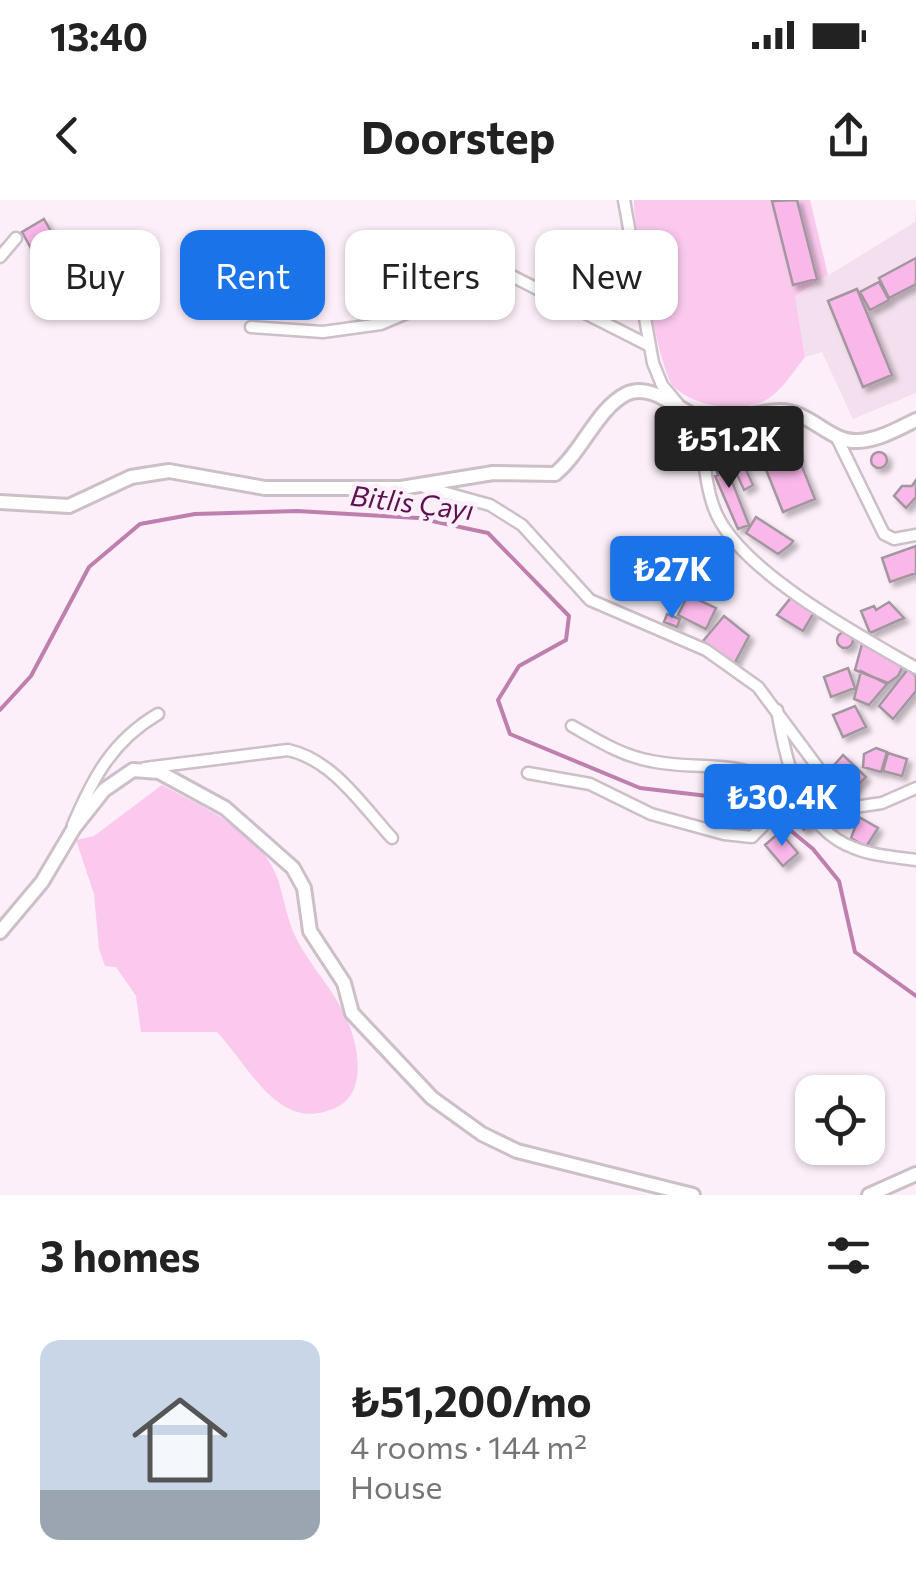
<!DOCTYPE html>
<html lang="en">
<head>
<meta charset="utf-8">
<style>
	:root { --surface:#fff; --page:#f2f2f2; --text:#222; --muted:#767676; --accent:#1a73e8 }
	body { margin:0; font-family:Commissioner,sans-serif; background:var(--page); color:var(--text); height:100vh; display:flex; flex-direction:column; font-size:38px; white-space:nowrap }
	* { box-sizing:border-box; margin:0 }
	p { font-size:32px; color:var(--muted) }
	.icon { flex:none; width:55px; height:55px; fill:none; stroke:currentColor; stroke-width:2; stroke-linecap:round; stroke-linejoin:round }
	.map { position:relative; height:995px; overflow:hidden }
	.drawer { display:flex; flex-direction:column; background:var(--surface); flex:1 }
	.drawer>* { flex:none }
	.banner { position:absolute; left:30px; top:30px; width:858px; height:90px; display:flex; gap:20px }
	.tools { position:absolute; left:795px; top:875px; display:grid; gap:20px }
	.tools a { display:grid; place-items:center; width:90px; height:90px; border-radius:20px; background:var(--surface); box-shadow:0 2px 8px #0004; font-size:50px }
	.price { position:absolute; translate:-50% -85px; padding:0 22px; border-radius:10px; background:var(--accent); color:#fff; font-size:32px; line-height:65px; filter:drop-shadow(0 2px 5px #0008) }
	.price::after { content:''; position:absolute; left:50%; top:60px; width:30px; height:22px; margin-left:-15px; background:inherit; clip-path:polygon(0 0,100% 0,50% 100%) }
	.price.on { background:#222; color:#fff }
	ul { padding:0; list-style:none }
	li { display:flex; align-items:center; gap:30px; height:250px; padding:0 40px }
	li span { display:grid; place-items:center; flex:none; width:280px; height:200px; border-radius:20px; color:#555 }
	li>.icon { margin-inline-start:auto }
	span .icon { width:120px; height:120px; fill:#fffc; stroke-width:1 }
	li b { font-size:42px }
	h2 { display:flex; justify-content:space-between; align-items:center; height:120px; padding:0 40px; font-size:42px }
	.tag { padding:0 35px; border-radius:20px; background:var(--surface); box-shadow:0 2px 8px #0004; font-size:35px; line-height:90px }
	.tag.on { background:var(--accent); color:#fff }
	.status { display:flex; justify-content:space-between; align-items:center; height:70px; padding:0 50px; background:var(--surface); direction:ltr }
	.status svg { height:28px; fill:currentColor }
	header { display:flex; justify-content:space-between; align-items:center; height:130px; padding:0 40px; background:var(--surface); font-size:45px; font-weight:700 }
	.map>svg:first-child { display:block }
	.built { fill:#f3dfed }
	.green { fill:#fbc9ee }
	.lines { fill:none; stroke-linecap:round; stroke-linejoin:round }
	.stream { stroke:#be7faf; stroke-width:4 }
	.building { fill:#fab7e9; stroke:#a2969f; stroke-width:2.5; filter:url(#shadow) }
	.minor-casing { stroke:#ccbfc8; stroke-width:15 }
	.tertiary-casing { stroke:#ccbfc8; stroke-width:18 }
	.minor { stroke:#fff; stroke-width:10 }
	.tertiary { stroke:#fff; stroke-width:12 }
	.labels { text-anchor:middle; stroke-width:9; stroke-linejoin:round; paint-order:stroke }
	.water-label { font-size:28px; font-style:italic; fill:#5d1151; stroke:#fceff9 }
</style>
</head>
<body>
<div class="status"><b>13:40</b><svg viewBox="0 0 49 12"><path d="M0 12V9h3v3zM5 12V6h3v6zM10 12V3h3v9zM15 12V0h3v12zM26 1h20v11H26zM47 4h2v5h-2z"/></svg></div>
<header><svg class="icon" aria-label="back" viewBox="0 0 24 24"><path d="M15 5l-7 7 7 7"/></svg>Doorstep<svg class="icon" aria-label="share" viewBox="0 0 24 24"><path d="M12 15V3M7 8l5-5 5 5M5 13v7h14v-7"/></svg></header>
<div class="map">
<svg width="916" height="995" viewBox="0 0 916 995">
	<defs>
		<filter id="shadow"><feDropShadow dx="4.5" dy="4.5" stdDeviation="2.5" flood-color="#0004"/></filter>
	</defs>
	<rect width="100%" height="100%" fill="#fceff9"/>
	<!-- built -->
	<path class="built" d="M916,8V193L853,219L822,152L805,157L795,96L915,22Z"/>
	<!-- green -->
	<path class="green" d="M634,0H810L828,75L795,96L805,157C793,172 780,194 762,202C737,213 694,206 674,187C659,173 633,25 634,0Z
		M162,585C197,604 237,621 263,653C283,677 282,704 293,731C310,771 344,795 355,844C360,865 360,895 339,906C280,937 251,868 217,832H141L136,796L116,767L105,766L99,749L94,694L76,640L94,636Z"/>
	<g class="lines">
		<!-- stream -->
		<path class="stream" d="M0,510L31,476L89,367L140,324L195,314L297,311L418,318L488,333L569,416L566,440L519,466L498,500L510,534L640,588L716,597L773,616L813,649L839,681L855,752L916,796"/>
	</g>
	<!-- building -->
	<path class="building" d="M797,0L817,79L793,85L772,1Z
		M44,19L54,37L32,50L22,32Z
		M55,50L62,65L46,71L39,56Z
		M916,58V84L889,98L879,78Z
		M879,82L889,100L870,110L860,92Z
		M857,89L892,175L863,187L828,101Z
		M787,229L815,299L783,312L755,242Z
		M722 246a8 8 0 1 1 16 0a8 8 0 1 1-16 0Z
		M720,251L749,325L738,329L715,276L718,275L710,254Z
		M871 260a8 8 0 1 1 16 0a8 8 0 1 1-16 0Z
		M738,253L753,285L744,290L729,257Z
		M916,280V297L906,308L894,296L902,286H912Z
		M756,317L793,341L790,345L778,354L746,333Z
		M916,346V373L890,382L882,358Z
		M688,395L716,408L706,429L678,415Z
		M793,395L816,409L803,431L777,415Z
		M889,402L904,418L870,433L861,411L874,406L876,410Z
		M667,414L680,419L677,427L664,422Z
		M724,416L749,436L733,466L703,441Z
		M837 440a8 8 0 1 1 16 0a8 8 0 1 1-16 0Z
		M862,444L904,464L898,476L888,483L855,470Z
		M848,468L855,488L831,497L824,477Z
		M908,469L916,476V491L893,519L879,506Z
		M861,471L887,484L869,505L854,499Z
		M855,506L866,527L843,537L833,515Z
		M876,548L887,552L881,572L863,567L864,554Z
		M888,553L907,559L902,576L883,571Z
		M843,555L866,577L850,593L828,572Z
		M787,591L802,606L793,615L775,603Z
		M834,602L843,610L830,625L819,617Z
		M803,609L814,621L804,630L793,618Z
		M859,617L878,628L866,647L851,638Z
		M780,632L798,653L783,666L765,645Z"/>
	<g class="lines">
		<!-- minor casing -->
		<g class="minor-casing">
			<path id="minor" d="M624,0L653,163L662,185L678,204
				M0,57L16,38
				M251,127L323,132L381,124L504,72L650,146
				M698,217C704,248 704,288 717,315C744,373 860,436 916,468
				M836,236L884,334L894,339L916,335
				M421,286L490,305L522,325L590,400L706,450L758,487L848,608L882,603L916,588
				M777,510C786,560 799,628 854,648C874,656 895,657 916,660
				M572,526C597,540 622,556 651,561C698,571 738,558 781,586
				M145,568L288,550C333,560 361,604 392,638
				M528,573L590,584L651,614L724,634L752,637L762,627L790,568
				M73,625C93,578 112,541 158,514"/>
		</g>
		<!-- tertiary casing -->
		<g class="tertiary-casing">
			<path id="tertiary" d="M0,302L69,306L131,277L169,271L265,288H401L493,273L555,274C582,252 597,209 626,194C650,182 676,208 697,217C727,228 751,211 780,211C811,211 830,243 858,241C878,240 898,229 916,220
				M0,732L42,682L74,628L104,590L133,570L159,572L225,608L293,668L304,688L310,731L344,783L352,813L432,898L482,934L517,951L693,995
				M869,995L916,974"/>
		</g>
		<!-- minor -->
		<use href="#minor" class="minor"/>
		<!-- tertiary -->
		<use href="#tertiary" class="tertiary"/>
	</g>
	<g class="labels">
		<!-- water labels -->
		<g class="water-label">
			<text transform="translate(412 303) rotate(7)" y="10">Bitlis Çayı</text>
		</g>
	</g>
</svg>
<div class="tools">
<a><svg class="icon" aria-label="locate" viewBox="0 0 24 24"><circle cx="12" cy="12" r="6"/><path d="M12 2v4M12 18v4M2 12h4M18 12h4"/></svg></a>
</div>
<b class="price on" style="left:729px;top:291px">₺51.2K</b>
<b class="price" style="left:672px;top:421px">₺27K</b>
<b class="price" style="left:782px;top:649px">₺30.4K</b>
<div class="banner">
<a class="tag">Buy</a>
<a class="tag on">Rent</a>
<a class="tag">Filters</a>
<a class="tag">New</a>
</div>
</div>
<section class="drawer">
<h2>3 homes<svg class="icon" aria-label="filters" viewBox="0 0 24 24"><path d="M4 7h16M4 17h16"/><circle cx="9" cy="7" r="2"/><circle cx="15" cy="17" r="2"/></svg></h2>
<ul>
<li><span style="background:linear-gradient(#c9d6e8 75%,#9aa5b1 0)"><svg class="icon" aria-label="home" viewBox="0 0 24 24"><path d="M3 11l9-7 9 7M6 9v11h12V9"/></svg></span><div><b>₺51,200/mo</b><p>4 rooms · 144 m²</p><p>House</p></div></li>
</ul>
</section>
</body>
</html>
